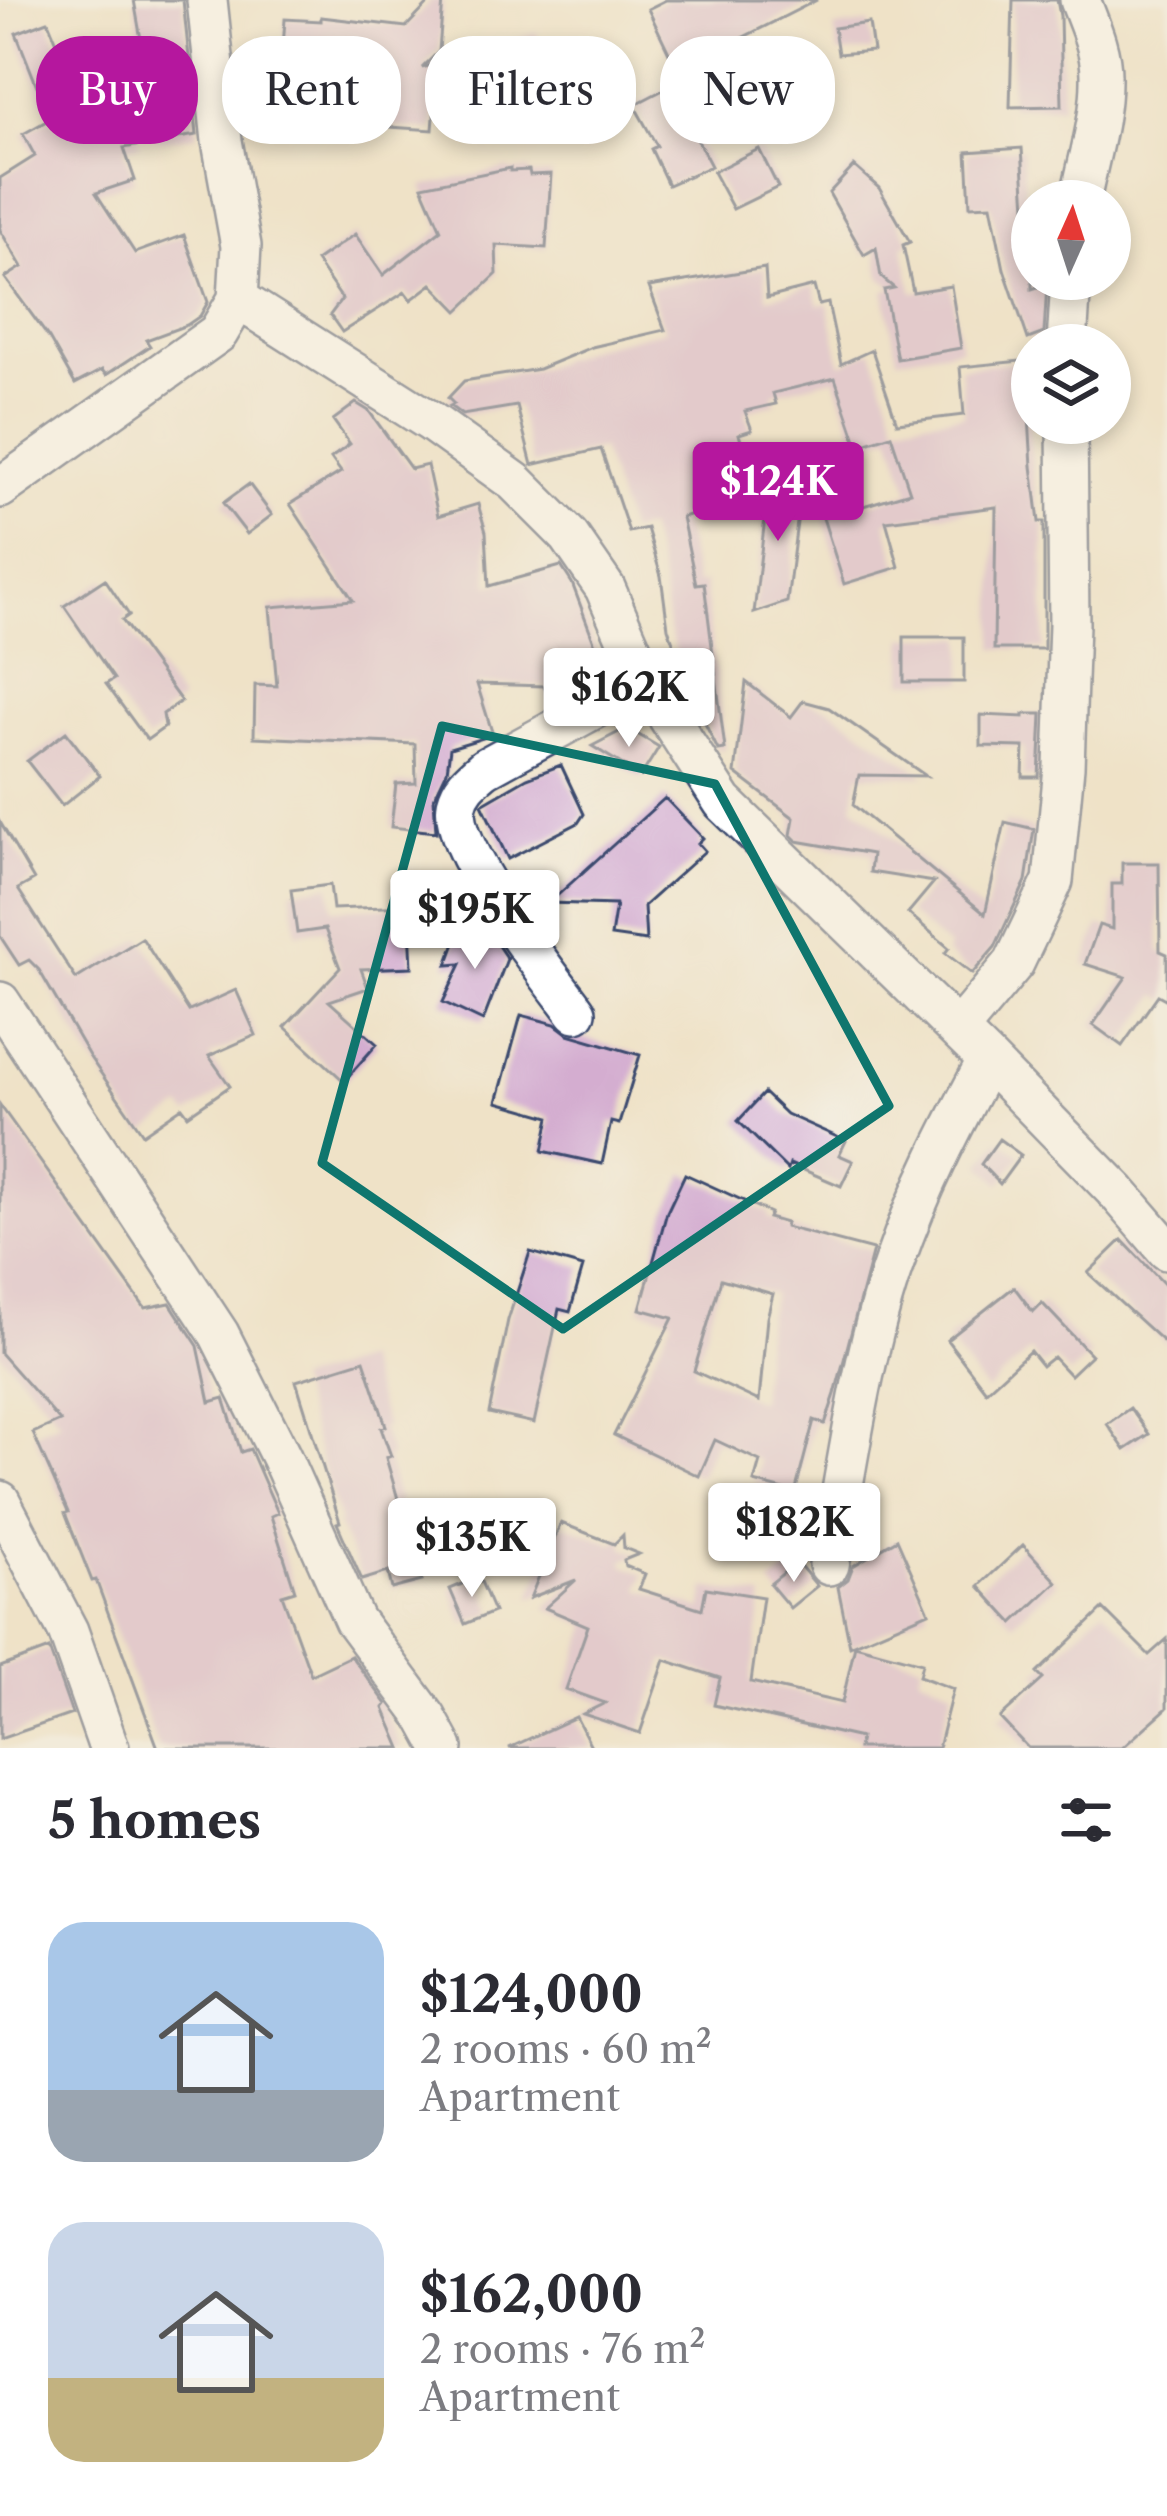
<!DOCTYPE html>
<html lang="en">
<head>
<meta charset="utf-8">
<style>
	:root { --surface:#fff; --page:#f7f7f7; --text:#2b2b33; --muted:#7c7c81; --accent:#b5179e }
	body { margin:0; font-family:"Libre Caslon Text",serif; background:var(--page); color:var(--text); height:100vh; display:flex; flex-direction:column; font-size:45px; white-space:nowrap }
	* { box-sizing:border-box; margin:0 }
	p { font-size:39px; color:var(--muted) }
	.icon { flex:none; width:66px; height:66px; fill:none; stroke:currentColor; stroke-width:2; stroke-linecap:round; stroke-linejoin:round }
	.map { position:relative; height:1748px; overflow:hidden }
	.panel { display:flex; flex-direction:column; background:var(--surface); flex:1 }
	.panel>* { flex:none }
	.guide { position:absolute; left:36px; top:36px; width:1095px; height:108px; display:flex; gap:24px }
	.needle { width:78px; rotate:3deg }
	.buttons { position:absolute; left:1011px; top:180px; display:grid; gap:24px }
	.buttons a { display:grid; place-items:center; width:120px; height:120px; border-radius:50%; background:var(--surface); box-shadow:0 6px 18px #0003; font-size:60px }
	.price { position:absolute; translate:-50% -102px; padding:0 27px; border-radius:12px; background:#fff; color:#222; font-size:39px; line-height:78px; filter:drop-shadow(0 3px 6px #0008) }
	.price::after { content:''; position:absolute; left:50%; top:72px; width:36px; height:27px; margin-left:-18px; background:inherit; clip-path:polygon(0 0,100% 0,50% 100%) }
	.price.active { background:var(--accent); color:#fff }
	ul { padding:0; list-style:none }
	li { display:flex; align-items:center; gap:36px; height:300px; padding:0 48px }
	li span { display:grid; place-items:center; flex:none; width:336px; height:240px; border-radius:36px; color:#555 }
	li>.icon { margin-inline-start:auto }
	span .icon { width:144px; height:144px; fill:#fffc; stroke-width:1 }
	li b { font-size:51px }
	h2 { display:flex; justify-content:space-between; align-items:center; height:144px; padding:0 48px; font-size:51px }
	.tag { padding:0 42px; border-radius:48px; background:var(--surface); box-shadow:0 6px 18px #0003; font-size:42px; line-height:108px }
	.tag.active { background:var(--accent); color:#fff }
	.map>svg:first-child { display:block }
	.building { fill:#d4add0; fill-rule:evenodd }
	.lines { fill:none; stroke-linecap:round; stroke-linejoin:round }
	.minor-casing { stroke:#3b4a6e; stroke-width:44 }
	.minor { stroke:#fff; stroke-width:39 }
	.marked { fill:none; stroke:#0f766e; stroke-width:9; stroke-linejoin:round }
</style>
</head>
<body>
<div class="map">
<svg width="1167" height="1748" viewBox="0 0 1167 1748">
	<rect width="100%" height="100%" fill="#f6f6f2"/>
	<filter id="ink" filterUnits="userSpaceOnUse"><feTurbulence type="fractalNoise" baseFrequency=".00833" numOctaves="2"/><feDisplacementMap in="SourceGraphic" scale="24" xChannelSelector="R" yChannelSelector="G"/><feConvolveMatrix kernelMatrix="1 2 1 2 8 2 1 2 1" color-interpolation-filters="sRGB"/></filter>
	<filter id="wash" filterUnits="userSpaceOnUse"><feTurbulence type="fractalNoise" baseFrequency=".004" numOctaves="4" result="noise"/><feDisplacementMap in="SourceGraphic" scale="48" xChannelSelector="R" yChannelSelector="G"/><feGaussianBlur stdDeviation="2.7" result="paint"/><feColorMatrix in="noise" values="0 0 0 0 0 0 0 0 0 0 0 0 0 0 0 0 0 1.4 0 .05"/><feComposite in="paint" operator="in"/></filter>
	<g filter="url(#wash)">
		<rect width="100%" height="100%" fill="#efe2c7"/>
		<g id="blocks">
			<!-- building -->
			<path class="building" d="M134,0H183L197,135L159,141Z
				M432,0H443L439,51L422,68L438,63L433,130L390,127L391,114L279,106L285,19L321,21V17L406,27Z
				M666,0H817L742,38L764,79L688,122L711,166L668,185L651,149L657,146L634,105L682,80L648,9Z
				M1013,0H1057L1060,16L1062,106L1010,107Z
				M48,21L67,67L89,55L141,145L124,148L135,180L96,193L135,253L184,235L208,302L200,316L187,325L146,340L150,346L106,375L102,370L75,384L49,338L5,278L22,267L0,230V178L35,156L23,134L50,119L16,33Z
				M869,23L873,51L838,54L834,28Z
				M536,32L554,88L506,104L487,48Z
				M1022,148L1027,223L1032,222V289L1047,284L1044,333L1028,339L1004,269L991,205L970,206L967,152Z
				M759,149L778,187L733,209L713,172Z
				M854,166L879,188L910,242L903,245L913,292L951,286L961,348L897,359L884,290L894,288L881,277L876,248L864,255L829,193Z
				M510,168V171L529,170L530,175L551,174L546,248L496,245L497,274L458,311L432,284L411,300L405,292L342,332L330,315L342,299L316,261L355,234L383,275L441,230L422,186Z
				M765,268L767,298L814,286L819,305L828,303L841,364L872,350L897,423L964,415L960,367L1031,360L1032,399L1028,400L1032,466L1039,522H1044V649H994L996,507L886,521L899,567L844,584L823,518L910,492L891,435L858,446L835,378L773,393L776,404L745,411L752,430L739,434L755,495L682,517L696,584L704,583L725,749L718,750L691,695L668,628L661,576L647,528L629,532L601,449L532,465L517,406L462,415L450,406L454,404L448,398L464,381L539,369L592,347L665,330L649,287Z
				M356,403L369,411L411,469L427,465L438,516L478,504L486,532L489,586L561,566L572,583L605,671L604,676L550,702L544,686L477,684L493,735L450,748L447,771L434,798L436,832L391,827L396,784L416,783L415,744L254,737L255,685L277,686L270,607L353,600L290,504L341,472L331,458L350,444L333,420Z
				M796,478L800,498L787,602L754,613L769,483Z
				M249,484L272,515L247,534L223,503Z
				M105,579L129,615L122,620L181,701L163,714L165,727L147,740L106,684L114,679L64,606Z
				M904,637H964V682H904Z
				M746,682L791,717L803,701L829,708L926,776L859,775L853,805L985,914L1005,822L1034,829L1026,881L995,947L972,974L945,953L949,948L908,913L934,882L870,872L872,854L797,841L791,835L794,818L735,773Z
				M1024,714H1042L1039,777H1023L1024,747L981,746V715L1024,717Z
				M627,728L659,747L641,776L592,746Z
				M66,732L100,776L62,806L27,761Z
				M561,765L584,814L578,823L508,859L482,804L527,778Z
				M665,798L703,838L698,843L705,851L644,906L646,941L611,936L616,905L549,903Z
				M0,822L34,880L18,889L76,979L142,938L189,1011L236,990L256,1035L209,1056L230,1086L188,1115L182,1107L143,1134L89,1056L39,970L29,960L19,965L0,936Z
				M1122,863H1159L1160,951L1167,954V1000L1158,995L1122,1046L1093,1025L1126,977L1085,964L1099,925L1112,929V884H1122Z
				M330,885L333,909L409,906L412,967L361,969L368,988L329,1001L377,1044L344,1081L285,1027L340,968L325,929L297,933L291,890Z
				M462,924L490,934L507,959L483,1021L443,1002L461,964L447,965Z
				M521,1015L555,1024L568,1034L640,1055L619,1124L611,1122L602,1164L543,1151L550,1117L497,1102Z
				M764,1093L786,1114L846,1141L839,1155L853,1161L841,1186L790,1164L788,1170L738,1121Z
				M0,1105L145,1308L170,1303L198,1346L210,1402L224,1398L241,1452L250,1449L278,1513L271,1516L295,1591L282,1595L311,1675L351,1656L387,1704L384,1708L401,1748H158L96,1580L92,1581L65,1513L68,1512L33,1433L60,1421L0,1353Z
				M999,1139L1021,1155L1000,1184L981,1164Z
				M685,1174L770,1213L768,1218L786,1223L785,1227L873,1250L835,1394L825,1424L814,1420L795,1493L754,1482L760,1461L715,1440L699,1476L614,1435L673,1318L640,1309L667,1212ZM721,1279L773,1294L767,1318L759,1401L694,1371Z
				M1122,1240L1167,1287V1345L1088,1273Z
				M530,1252L583,1267L570,1312L559,1309L534,1423L489,1413L508,1320Z
				M1014,1287L1033,1312L1042,1303L1091,1355L1070,1375L1053,1357L1042,1366L1030,1351L986,1391L947,1340Z
				M364,1360L386,1426L381,1428L391,1456L386,1458L422,1581L392,1589L388,1572L362,1580L337,1523L340,1522L296,1381Z
				M1130,1408L1149,1434L1125,1450L1107,1424Z
				M561,1523L614,1544L623,1535L624,1548L639,1554L624,1560L625,1566L645,1574L639,1589L702,1609L706,1588L763,1597L751,1682L842,1703L855,1645L922,1663L919,1676L953,1689L938,1748H858L860,1738L714,1705L720,1678L665,1660L640,1733L583,1714L605,1703L566,1689L588,1626L545,1608L576,1580L530,1598Z
				M897,1539L929,1612L850,1646L838,1587L848,1579L853,1566Z
				M1023,1545L1057,1582L1013,1623L979,1586Z
				M797,1562L817,1586L790,1608L770,1584Z
				M479,1577L494,1612L465,1624L450,1589Z
				M1103,1609L1149,1655L1167,1639V1708L1122,1748H1028L1000,1718L1043,1679L1037,1673Z
				M49,1649L72,1714L0,1739V1667Z
				M576,1717L592,1748H509Z"/>
		</g>
	</g>
	<g filter="url(#ink)">
		<use href="#blocks" fill-opacity="0" stroke="#3b4a6e" stroke-width="3"/>
		<g class="lines">
			<!-- minor casing -->
			<g class="minor-casing">
				<path id="minor" d="M1080,0C1089,24 1101,49 1101,75C1102,117 1088,160 1080,201
					M238,299L430,421L515,482L569,536L605,588L645,681L723,802L988,1060L1118,1193L1167,1250
					M1067,345L1071,279
					M0,488L218,333L238,299L241,246L222,141L207,0
					M0,1002L219,1334L281,1457L354,1620L426,1717L443,1748
					M576,1012C548,974 448,849 457,804C461,787 472,779 485,768L645,681
					M958,1030L1014,963L1053,881L1064,767L1069,624L1067,423
					M0,1501L68,1631L109,1748
					M829,1565C847,1468 862,1352 895,1260C919,1190 953,1125 988,1060"/>
			</g>
			<!-- minor -->
			<use href="#minor" class="minor"/>
		</g>
	</g>
	<!-- marked area -->
	<path d="M0 0H1167V1748H0ZM442,726L715,784L889,1106L563,1329L322,1163Z" fill="#efe2c7" fill-opacity=".55" fill-rule="evenodd"/>
	<path class="marked" d="M442,726L715,784L889,1106L563,1329L322,1163Z"/>
</svg>
<div class="buttons">
<a><svg class="needle" viewBox="-14 -14 28 28"><path d="M0-13l5 13h-10z" fill="#e53935"/><path d="M0 13l5-13h-10z" fill="#7c7c81"/></svg></a>
<a><svg class="icon" aria-label="layers" viewBox="0 0 24 24"><path d="M12 4l9 5-9 5-9-5zM3 14l9 5 9-5"/></svg></a>
</div>
<b class="price active" style="left:778px;top:544px">$124K</b>
<b class="price" style="left:629px;top:750px">$162K</b>
<b class="price" style="left:475px;top:972px">$195K</b>
<b class="price" style="left:794px;top:1585px">$182K</b>
<b class="price" style="left:472px;top:1600px">$135K</b>
<div class="guide">
<a class="tag active">Buy</a>
<a class="tag">Rent</a>
<a class="tag">Filters</a>
<a class="tag">New</a>
</div>
</div>
<section class="panel">
<h2>5 homes<svg class="icon" aria-label="filters" viewBox="0 0 24 24"><path d="M4 7h16M4 17h16"/><circle cx="9" cy="7" r="2"/><circle cx="15" cy="17" r="2"/></svg></h2>
<ul>
<li><span style="background:linear-gradient(#a9c7e8 70%,#9aa5b1 0)"><svg class="icon" aria-label="home" viewBox="0 0 24 24"><path d="M3 11l9-7 9 7M6 9v11h12V9"/></svg></span><div><b>$124,000</b><p>2 rooms · 60 m²</p><p>Apartment</p></div></li>
<li><span style="background:linear-gradient(#c9d6e8 65%,#c2b280 0)"><svg class="icon" aria-label="home" viewBox="0 0 24 24"><path d="M3 11l9-7 9 7M6 9v11h12V9"/></svg></span><div><b>$162,000</b><p>2 rooms · 76 m²</p><p>Apartment</p></div></li>
</ul>
</section>
</body>
</html>
